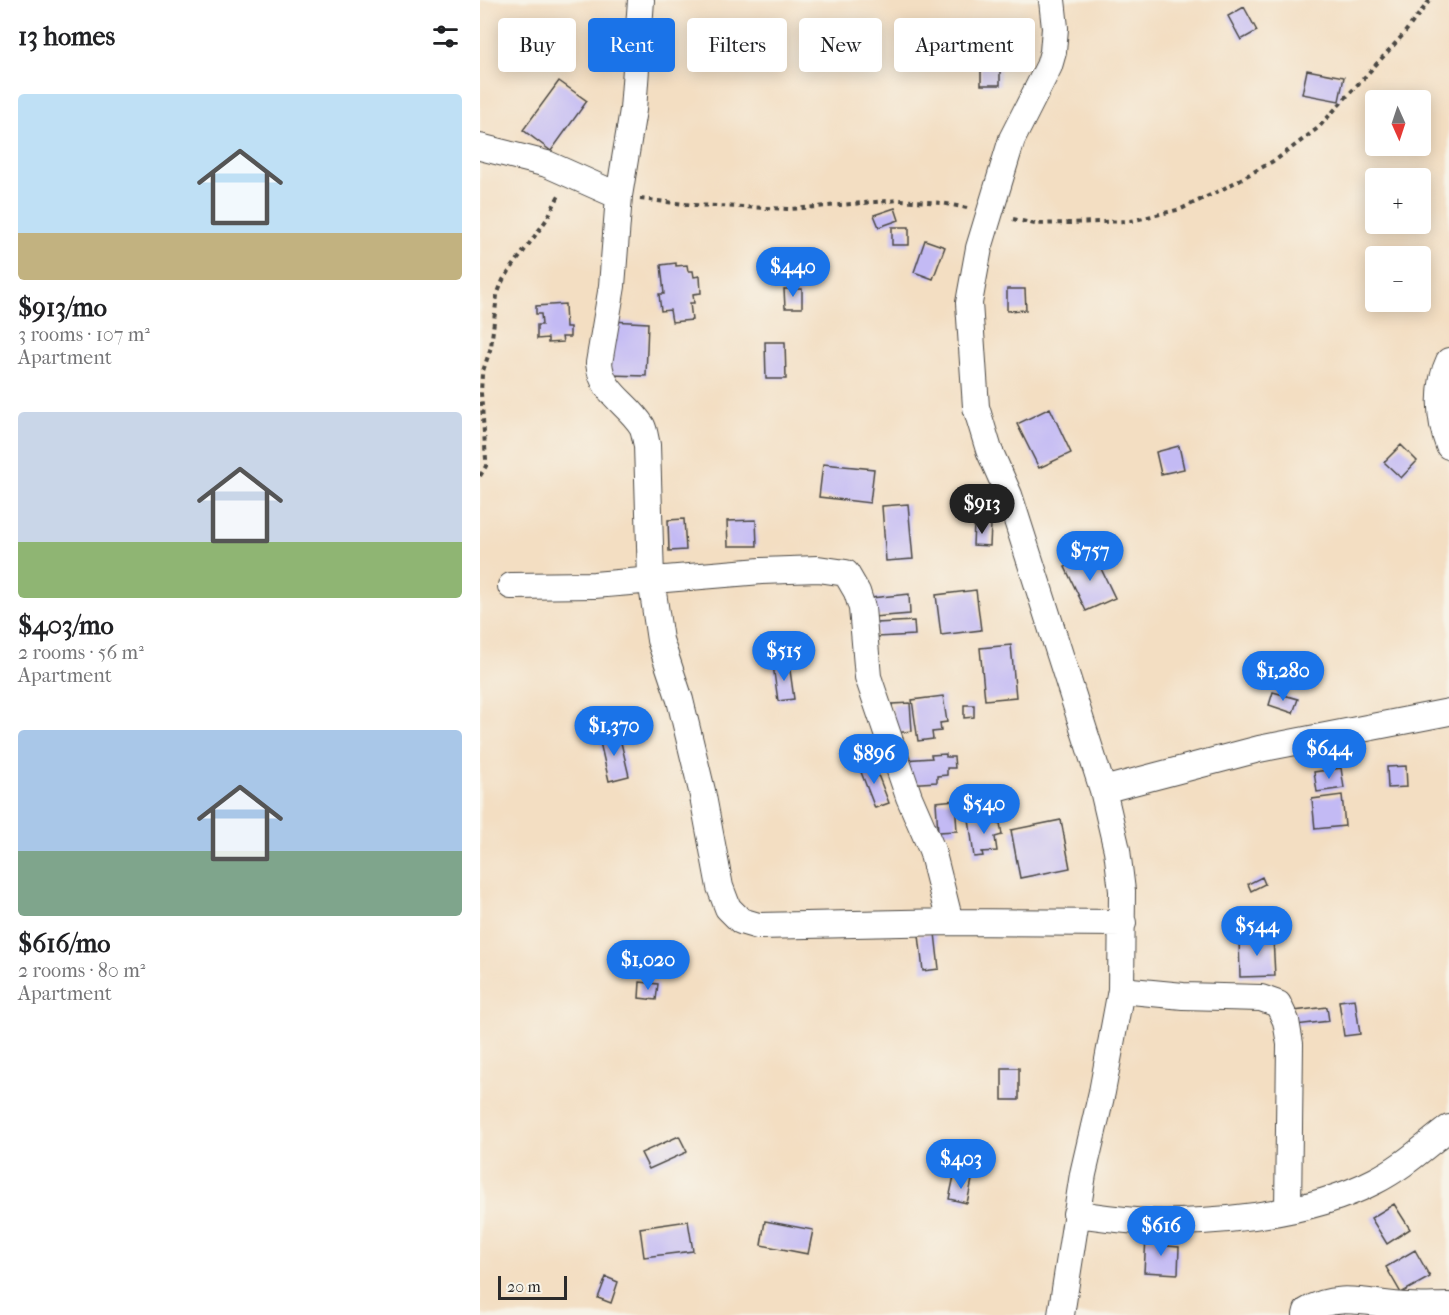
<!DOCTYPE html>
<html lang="en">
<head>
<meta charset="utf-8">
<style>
	:root { --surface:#fff; --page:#f2f2f2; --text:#202124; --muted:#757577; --accent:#1a73e8 }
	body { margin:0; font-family:"IM FELL French Canon",serif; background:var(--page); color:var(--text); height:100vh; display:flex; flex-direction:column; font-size:22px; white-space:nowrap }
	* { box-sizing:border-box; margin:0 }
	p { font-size:20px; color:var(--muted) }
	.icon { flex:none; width:33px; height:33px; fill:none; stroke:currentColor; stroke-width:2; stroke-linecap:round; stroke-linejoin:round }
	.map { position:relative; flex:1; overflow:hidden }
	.details { display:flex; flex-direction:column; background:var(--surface); width:480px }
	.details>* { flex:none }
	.hud { position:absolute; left:18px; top:18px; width:570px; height:54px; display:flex; gap:12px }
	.needle { width:39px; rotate:177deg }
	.controls { position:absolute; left:885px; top:90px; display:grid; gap:12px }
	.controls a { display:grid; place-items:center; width:66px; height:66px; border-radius:6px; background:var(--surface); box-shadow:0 3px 15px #0003; font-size:30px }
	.scale { position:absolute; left:18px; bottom:15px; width:69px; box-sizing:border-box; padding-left:6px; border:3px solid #2b2b2b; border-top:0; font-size:16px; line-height:21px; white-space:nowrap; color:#2b2b2b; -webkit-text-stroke:4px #f7f3e8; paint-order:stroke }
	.price { position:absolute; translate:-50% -51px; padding:0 14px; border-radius:21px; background:var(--accent); color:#fff; font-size:20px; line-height:39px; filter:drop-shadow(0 2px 3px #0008) }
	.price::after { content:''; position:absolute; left:50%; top:36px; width:18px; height:14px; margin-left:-9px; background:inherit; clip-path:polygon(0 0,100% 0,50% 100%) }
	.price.on { background:#222; color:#fff }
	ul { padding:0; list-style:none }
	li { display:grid; align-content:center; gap:12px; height:318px; padding:0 18px }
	li span { display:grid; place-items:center; height:186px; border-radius:6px; color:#555 }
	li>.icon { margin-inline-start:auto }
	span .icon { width:108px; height:108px; fill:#fffc; stroke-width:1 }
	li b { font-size:26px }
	h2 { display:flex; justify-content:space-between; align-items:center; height:72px; padding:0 18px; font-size:26px }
	.chip { padding:0 21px; border-radius:6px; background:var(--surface); box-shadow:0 3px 15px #0003; font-size:21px; line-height:54px }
	.chip.on { background:var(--accent); color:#fff }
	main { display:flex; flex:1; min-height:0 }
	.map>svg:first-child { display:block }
	.building { fill:#c3baf4 }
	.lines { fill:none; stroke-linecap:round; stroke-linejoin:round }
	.minor-casing { stroke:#494642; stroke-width:28 }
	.path { stroke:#494642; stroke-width:4; stroke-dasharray:4.5 4.5; stroke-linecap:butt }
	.minor { stroke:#fff; stroke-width:26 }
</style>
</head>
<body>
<main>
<section class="details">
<h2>13 homes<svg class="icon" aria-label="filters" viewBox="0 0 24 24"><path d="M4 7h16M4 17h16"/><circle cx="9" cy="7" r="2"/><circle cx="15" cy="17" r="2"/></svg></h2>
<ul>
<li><span style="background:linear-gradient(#bfe0f5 75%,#c2b280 0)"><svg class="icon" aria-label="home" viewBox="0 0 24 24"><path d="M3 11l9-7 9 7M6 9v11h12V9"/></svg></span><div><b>$913/mo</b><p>3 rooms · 107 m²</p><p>Apartment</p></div></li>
<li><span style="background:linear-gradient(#c9d6e8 70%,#8fb573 0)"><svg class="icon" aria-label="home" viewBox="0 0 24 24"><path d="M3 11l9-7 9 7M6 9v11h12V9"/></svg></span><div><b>$403/mo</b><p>2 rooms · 56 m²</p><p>Apartment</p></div></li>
<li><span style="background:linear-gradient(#a9c7e8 65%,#7fa58c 0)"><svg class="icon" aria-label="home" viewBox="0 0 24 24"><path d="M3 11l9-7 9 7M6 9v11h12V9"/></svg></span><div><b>$616/mo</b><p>2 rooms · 80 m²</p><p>Apartment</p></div></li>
</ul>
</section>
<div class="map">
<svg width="969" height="1315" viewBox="0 0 969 1315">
	<rect width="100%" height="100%" fill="#f7f3e8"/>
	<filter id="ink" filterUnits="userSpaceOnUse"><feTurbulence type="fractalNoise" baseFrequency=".0167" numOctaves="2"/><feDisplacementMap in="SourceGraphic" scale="12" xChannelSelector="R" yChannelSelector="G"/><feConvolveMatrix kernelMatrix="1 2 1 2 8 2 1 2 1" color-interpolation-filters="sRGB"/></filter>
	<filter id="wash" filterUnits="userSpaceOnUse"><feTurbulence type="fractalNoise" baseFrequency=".008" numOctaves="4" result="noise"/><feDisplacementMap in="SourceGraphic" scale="24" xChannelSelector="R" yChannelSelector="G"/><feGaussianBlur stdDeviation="1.35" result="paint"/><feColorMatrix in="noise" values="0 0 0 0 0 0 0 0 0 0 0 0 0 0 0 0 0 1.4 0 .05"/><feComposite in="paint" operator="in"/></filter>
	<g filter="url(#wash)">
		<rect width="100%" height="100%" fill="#f3dec2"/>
		<g id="blocks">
			<!-- building -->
			<path class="building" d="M764,7L777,31L761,40L748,16Z
				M352,41L389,44L388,60L351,56Z
				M501,65L520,66V85H501Z
				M827,70L864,77L859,101L822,94Z
				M79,81L107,101L71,151L43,130Z
				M415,208L419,220L399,227L394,215Z
				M412,227H429V245H412Z
				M445,240L465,247L453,279L434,272Z
				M196,263V266L207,265L208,271H213L214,277L220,276L221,293L213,294L214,303H210L212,320L192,322L190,310L181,311L179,294H184L181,265Z
				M304,289H322V308H305Z
				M527,289H545L546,310L527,311Z
				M85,304L86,327H90V337H82L83,342L68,343V338L57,339V325H62L61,314H56V306Z
				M131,321L168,323L166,376L129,375Z
				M285,342H305L306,379H286Z
				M570,408L591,453L559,468L537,424Z
				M921,445L937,461L921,478L904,462Z
				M699,446L704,469L681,474L676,452Z
				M343,464L394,469L390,503L339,497Z
				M428,504L433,559L406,561L402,506Z
				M204,519L206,550L189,551L188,520Z
				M276,520L277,546H248L247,521Z
				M494,524L511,525L510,546L493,545Z
				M614,554L635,598L606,611L585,567Z
				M496,590L501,630L461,635L456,595Z
				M429,594L430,614L393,617L391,598Z
				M434,621L435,635L397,637L396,623Z
				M531,645L536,697L505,700L500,648Z
				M309,663L314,699L298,701L293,665Z
				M793,692L818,699L813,713L789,705Z
				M463,696L467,722L460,723L461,731L452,732L453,739L438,741L432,700Z
				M430,703L432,731L414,733L412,704Z
				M484,705H494V717L484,718Z
				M139,734L149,776L129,781L119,738Z
				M466,754V757H474L475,768H467V775L457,776V782L425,784L423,760L452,758L451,755Z
				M393,762L409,803L395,808L379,767Z
				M926,766L927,787L908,788L907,767Z
				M861,768L864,788L837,792L834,772Z
				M862,795L865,826L835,829L832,799Z
				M475,800L477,831L458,832L456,802Z
				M512,816L513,824L520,823L522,835L515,837L517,851L502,852L503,856L494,857L489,819Z
				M581,820L590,868L540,878L531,830Z
				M782,877L785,884L771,891L768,884Z
				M455,933L459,969L443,971L439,935Z
				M793,937L795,976L760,977L759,938Z
				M160,982L178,984L176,1000L159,998Z
				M875,999L880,1034L864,1036L859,1001Z
				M847,1007L849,1021L816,1025L814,1011Z
				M522,1068H539V1100H522Z
				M199,1136L207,1152L169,1169L161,1153Z
				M474,1176L492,1180L487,1203L469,1199Z
				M914,1204L930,1229L907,1244L891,1218Z
				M208,1221L213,1251L164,1257L160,1228Z
				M285,1221L333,1230L328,1254L281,1245Z
				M666,1238L689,1240L688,1246L699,1247L698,1274L664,1272Z
				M935,1250L950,1277L921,1293L906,1267Z
				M126,1277L138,1282L131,1303L118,1298Z"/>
		</g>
	</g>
	<g filter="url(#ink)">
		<use href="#blocks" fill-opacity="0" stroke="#494642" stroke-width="1.5"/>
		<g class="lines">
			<!-- minor casing -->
			<g class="minor-casing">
				<path id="minor" d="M161,0L153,110L139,196L132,286L119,363C122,394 147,402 162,426C165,432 165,439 167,445L171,579L180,640L200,700L222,791L240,887L248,908L261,921L278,926L470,922L643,923
					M572,0L575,28L573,52L569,66L532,139L499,248L489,303L496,407L509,450L529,495L623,790L637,850L642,891L641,990L622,1092L603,1174L581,1315
					M0,147L67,164L139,196
					M969,361C957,386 959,420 969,446
					M31,586L114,585L281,571L338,569L366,573L377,592L382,608L388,677L429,797L452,850L470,922
					M623,790L779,749L969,712
					M641,990L703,996L781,998L798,1004L806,1021L810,1044L808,1210
					M596,1214C630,1218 666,1224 700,1222C765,1220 837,1211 895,1181C923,1167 945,1146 969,1128
					M826,1315L827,1311C855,1291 895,1305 927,1306C941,1307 955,1306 969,1306"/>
			</g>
			<!-- path -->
			<path class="path" d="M160,199L213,205L311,209L420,200L462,203L487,208
				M533,219L555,224L651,221L701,209L741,190L797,159L838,128L922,36L950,0
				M0,476L6,466V459L1,393L2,374L11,347L17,295L23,280L67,219L80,193"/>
			<!-- minor -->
			<use href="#minor" class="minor"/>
		</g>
	</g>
</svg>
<div class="controls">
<a><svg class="needle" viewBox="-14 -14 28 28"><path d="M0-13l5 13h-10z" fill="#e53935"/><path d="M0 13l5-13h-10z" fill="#757577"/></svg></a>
<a>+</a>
<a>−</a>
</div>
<div class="scale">20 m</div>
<b class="price" style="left:313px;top:298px">$440</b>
<b class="price on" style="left:502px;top:535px">$913</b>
<b class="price" style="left:610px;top:582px">$757</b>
<b class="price" style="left:304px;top:682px">$515</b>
<b class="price" style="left:803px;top:702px">$1,280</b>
<b class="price" style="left:134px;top:757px">$1,370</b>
<b class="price" style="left:849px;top:780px">$644</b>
<b class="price" style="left:394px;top:785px">$896</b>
<b class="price" style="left:504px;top:835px">$540</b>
<b class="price" style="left:777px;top:957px">$544</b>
<b class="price" style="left:168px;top:991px">$1,020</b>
<b class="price" style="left:481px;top:1190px">$403</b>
<b class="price" style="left:681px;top:1257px">$616</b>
<div class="hud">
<a class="chip">Buy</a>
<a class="chip on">Rent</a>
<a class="chip">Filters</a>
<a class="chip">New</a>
<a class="chip">Apartment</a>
</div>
</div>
</main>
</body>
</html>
